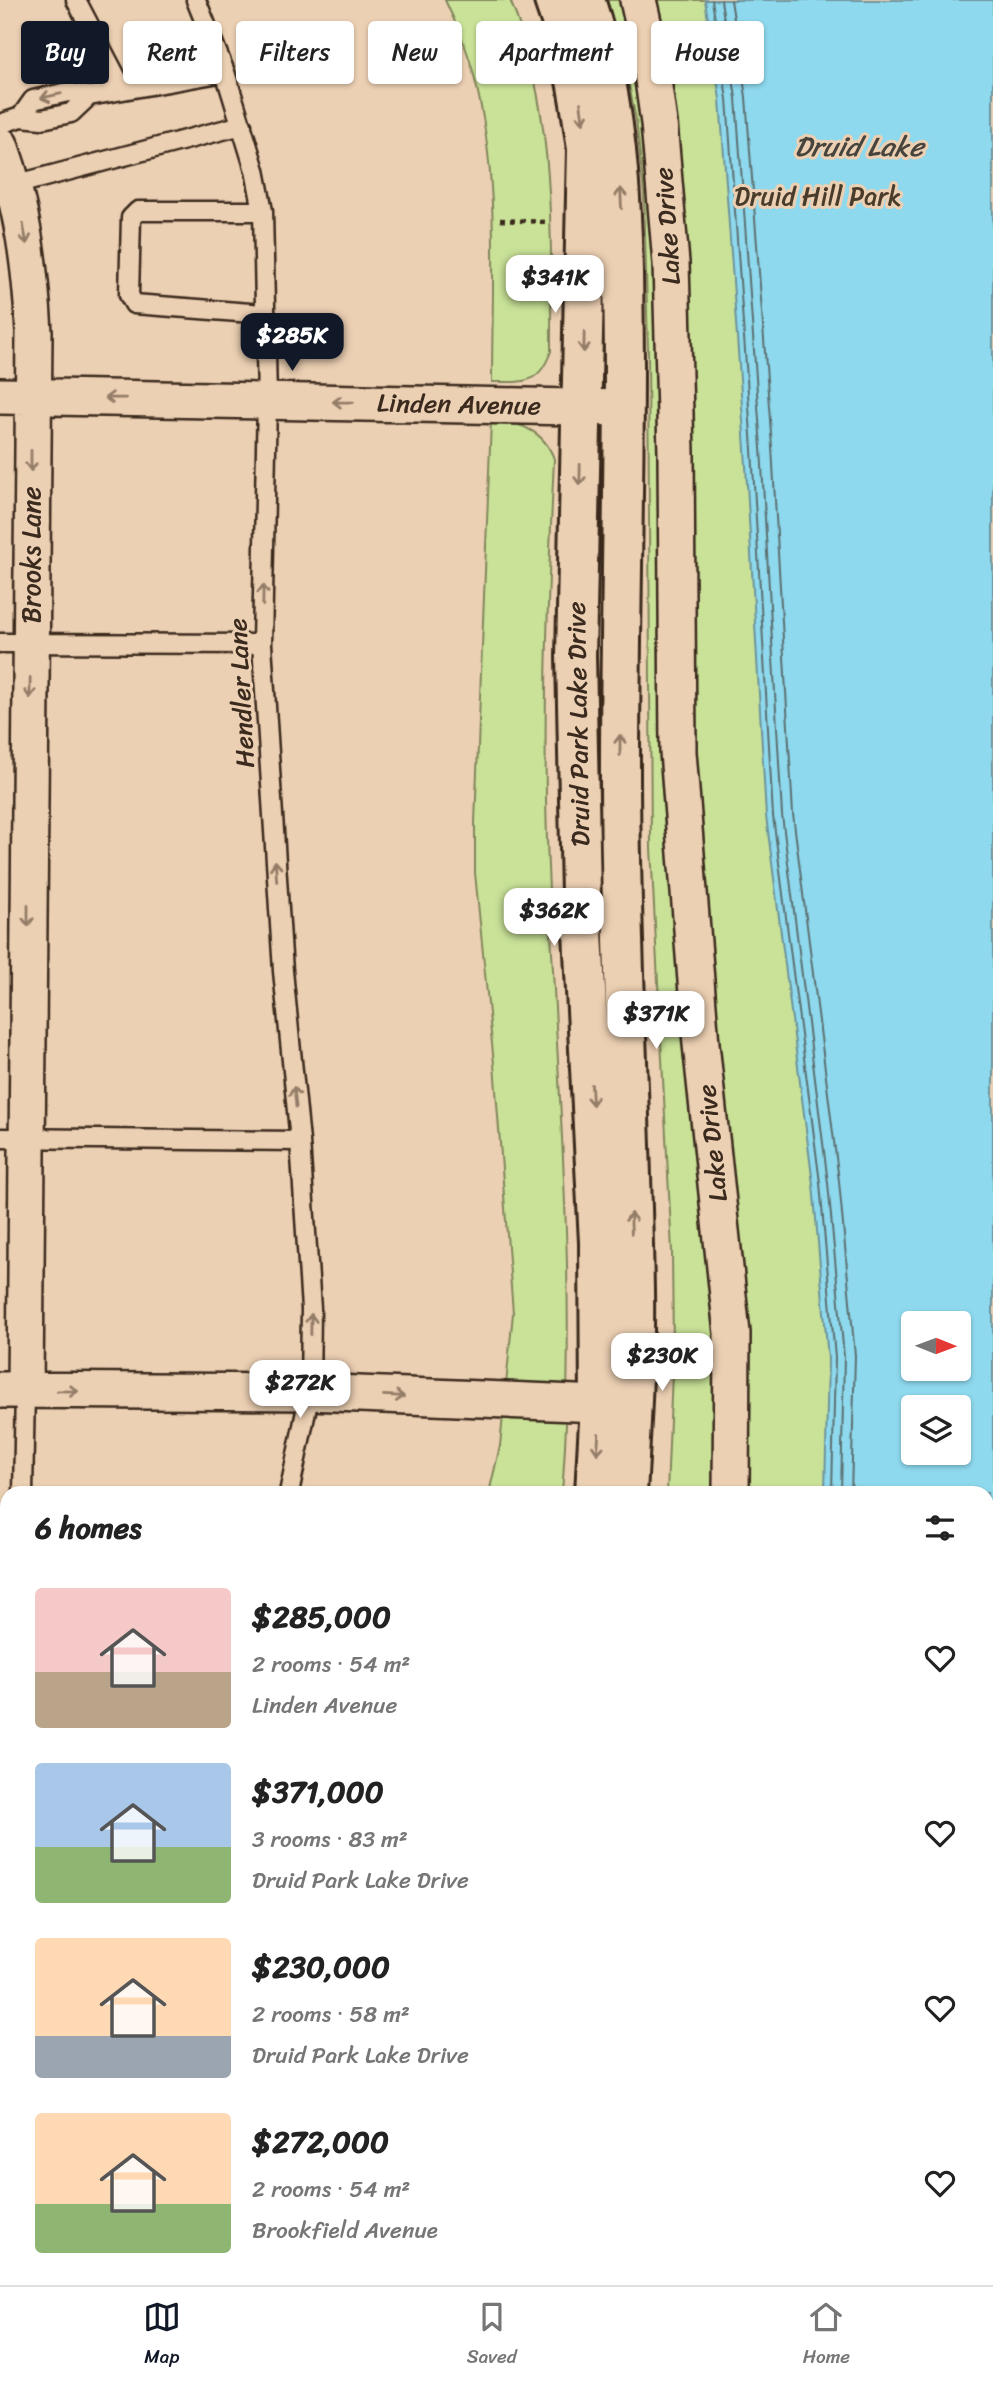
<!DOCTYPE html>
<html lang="en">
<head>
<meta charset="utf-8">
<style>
	:root { --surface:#fff; --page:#f6f6f6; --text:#222; --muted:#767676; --line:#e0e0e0; --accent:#111827 }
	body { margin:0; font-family:Sriracha,sans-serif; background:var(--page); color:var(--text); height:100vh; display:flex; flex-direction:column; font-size:26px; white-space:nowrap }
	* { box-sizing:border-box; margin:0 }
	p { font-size:23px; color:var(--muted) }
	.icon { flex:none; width:38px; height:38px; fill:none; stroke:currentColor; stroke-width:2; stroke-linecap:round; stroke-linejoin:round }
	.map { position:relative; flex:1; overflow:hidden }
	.sheet { position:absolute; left:0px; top:1486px; width:994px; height:800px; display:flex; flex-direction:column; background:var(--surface); border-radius:21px 21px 0 0; box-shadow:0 2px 5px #0004 }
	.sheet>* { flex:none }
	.hud { position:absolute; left:21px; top:21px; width:952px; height:63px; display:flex; gap:14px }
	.needle { width:46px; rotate:91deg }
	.fabs { position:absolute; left:901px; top:1311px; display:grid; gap:14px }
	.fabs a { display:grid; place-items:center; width:70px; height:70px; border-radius:7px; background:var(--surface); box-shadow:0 2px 5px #0004; font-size:35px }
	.price { position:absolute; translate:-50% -60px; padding:0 16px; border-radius:14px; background:#fff; color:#222; font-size:23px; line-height:46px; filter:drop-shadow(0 2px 4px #0008) }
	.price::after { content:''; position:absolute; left:50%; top:42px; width:21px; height:16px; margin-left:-10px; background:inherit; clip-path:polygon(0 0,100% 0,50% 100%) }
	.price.selected { background:var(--accent); color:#fff }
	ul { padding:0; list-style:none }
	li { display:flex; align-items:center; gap:21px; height:175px; padding:0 35px }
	li span { display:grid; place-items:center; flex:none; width:196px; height:140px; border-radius:7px; color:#555 }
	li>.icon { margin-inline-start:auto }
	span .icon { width:84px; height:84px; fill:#fffc; stroke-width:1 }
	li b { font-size:30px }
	h2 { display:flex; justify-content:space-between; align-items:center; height:84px; padding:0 35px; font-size:30px }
	.pill { padding:0 24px; border-radius:7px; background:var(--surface); box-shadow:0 2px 5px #0004; font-size:24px; line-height:63px }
	.pill.selected { background:var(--accent); color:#fff }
	.dock { display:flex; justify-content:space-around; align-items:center; height:98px; border-top:2px solid var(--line); background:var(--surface); font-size:19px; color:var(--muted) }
	.dock a { display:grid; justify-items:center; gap:4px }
	.dock .selected { color:var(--accent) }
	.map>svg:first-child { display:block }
	.green { fill:#c9e298; stroke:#82865b; stroke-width:2; fill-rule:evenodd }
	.water { fill:#8ed9ee; stroke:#6d939b; stroke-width:2; fill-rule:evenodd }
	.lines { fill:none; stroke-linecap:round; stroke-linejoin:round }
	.shore { stroke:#5c7071; stroke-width:2 }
	.lane-casing { stroke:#3b2a1e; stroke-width:23 }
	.street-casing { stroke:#3b2a1e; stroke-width:40 }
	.secondary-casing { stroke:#3b2a1e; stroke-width:44 }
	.highway-casing { stroke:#3b2a1e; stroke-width:44 }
	.path { stroke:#3b2a1e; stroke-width:4.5; stroke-dasharray:5 5; stroke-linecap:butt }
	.lane { stroke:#ecd0b3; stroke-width:18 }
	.street { stroke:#ecd0b3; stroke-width:35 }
	.secondary { stroke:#ecd0b3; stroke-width:38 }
	.highway { stroke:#ecd0b3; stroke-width:38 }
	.oneway { stroke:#947d68 }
	.labels { text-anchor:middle; stroke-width:6; stroke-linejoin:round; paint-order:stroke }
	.park-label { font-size:26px; fill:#493c2a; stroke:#ecd0b3 }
	.street-label { font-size:26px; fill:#3b2a1e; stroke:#ecd0b3 }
	.water-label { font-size:28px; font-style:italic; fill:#47443d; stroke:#ecd0b3 }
</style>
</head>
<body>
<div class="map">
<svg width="993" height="2285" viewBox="0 0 993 2285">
	<rect width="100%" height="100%" fill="#ecd0b3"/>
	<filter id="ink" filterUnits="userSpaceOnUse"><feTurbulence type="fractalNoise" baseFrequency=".0143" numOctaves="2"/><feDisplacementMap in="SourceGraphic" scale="14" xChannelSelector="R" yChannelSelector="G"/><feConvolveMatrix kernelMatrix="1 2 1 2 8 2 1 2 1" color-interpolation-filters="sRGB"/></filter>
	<g filter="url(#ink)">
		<!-- green -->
		<path class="green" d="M445,0H510C556,111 551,234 551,351C539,385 524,382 492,382C492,281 500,178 475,80C469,52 457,26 445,0Z
			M607,0H993V2285H609V2278H987V1493H667L673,1348L672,1251L651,848L648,351L644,193L636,120L623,55ZM914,1323H959V1368H914ZM914,1407H959V1452H914Z
			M491,421C519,422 544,430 554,459C548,586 543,712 547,839C554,1057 579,1275 562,1493H489L500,1446L513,1313L494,1064L475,873V822Z"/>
		<!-- water -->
		<path class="water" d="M705,0H993V2285H900L899,2279L987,2278V1493H825L828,1359L813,1184L766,816L745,449L720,99ZM914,1323H959V1368H914ZM914,1407H959V1452H914Z"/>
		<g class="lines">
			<!-- shore -->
			<path class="shore" d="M712,0L727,99L752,449L773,816L820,1183L835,1358L832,1493
				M721,0L736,98L761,448L782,815L828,1183L844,1357L841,1493
				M731,0L746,97L772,447L793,814L839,1181L855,1356L851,1493"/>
			<!-- lane casing -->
			<g class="lane-casing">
				<path id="lane" d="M76,0L123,90
					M196,0L225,72L255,170L263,211L267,400L262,644L283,971L300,1141L311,1309L310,1392L289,1493
					M21,117L33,100L68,92L89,96L225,72
					M0,124L21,117L42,119L71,113L89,96
					M14,185L242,125
					M263,211H138L131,218L129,295L134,304L265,314
					M0,643L262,644
					M0,1138L300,1141
					M23,1493L25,1390
					M0,1680L7,1681
					M0,2230H7
					M127,2285L128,2278"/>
			</g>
			<!-- street casing -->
			<g class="street-casing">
				<path id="street" d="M638,0L648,44L659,123L671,263L676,453L678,752L701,1044L732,1333L731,1493
					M0,145C23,209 30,264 34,332L25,1390
					M0,396L624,408
					M0,1390L310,1392L600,1404
					M802,2278L804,2285"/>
			</g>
			<!-- secondary casing -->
			<g class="secondary-casing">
				<path id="secondary" d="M554,0C572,49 580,98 587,149L576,656L581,894L599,1242L600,1404L595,1493
					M585,0C624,118 623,241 624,365C624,500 620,635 620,771C620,944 631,1117 634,1290C635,1357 631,1425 627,1493
					M0,1972H7
					M390,2285V2278
					M488,2285L489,2278
					M532,2285L533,2278"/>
			</g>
			<!-- highway casing -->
			<g class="highway-casing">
				<path id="highway" d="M583,2278L584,2285"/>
			</g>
			<!-- path -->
			<path class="path" d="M500,220L547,222"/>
			<!-- lane -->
			<use href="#lane" class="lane"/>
			<!-- street -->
			<use href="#street" class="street"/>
			<!-- secondary -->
			<use href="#secondary" class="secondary"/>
			<!-- highway -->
			<use href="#highway" class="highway"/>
		</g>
		<!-- one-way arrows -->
		<defs><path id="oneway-shaft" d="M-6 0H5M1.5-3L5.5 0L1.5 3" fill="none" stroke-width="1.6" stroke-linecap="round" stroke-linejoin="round" transform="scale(1.75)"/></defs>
		<g class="oneway">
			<use href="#oneway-shaft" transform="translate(51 96) rotate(167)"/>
			<use href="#oneway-shaft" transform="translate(582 113) rotate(82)"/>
			<use href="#oneway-shaft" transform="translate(621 198) rotate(-93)"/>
			<use href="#oneway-shaft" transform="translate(25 234) rotate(80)"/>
			<use href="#oneway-shaft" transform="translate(584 342) rotate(91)"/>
			<use href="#oneway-shaft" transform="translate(115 398) rotate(-179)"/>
			<use href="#oneway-shaft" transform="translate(343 402) rotate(-179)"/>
			<use href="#oneway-shaft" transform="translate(31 461) rotate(90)"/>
			<use href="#oneway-shaft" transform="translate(580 475) rotate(91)"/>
			<use href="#oneway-shaft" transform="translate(263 595) rotate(-89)"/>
			<use href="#oneway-shaft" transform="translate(30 688) rotate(91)"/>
			<use href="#oneway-shaft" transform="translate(620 745) rotate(-90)"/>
			<use href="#oneway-shaft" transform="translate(276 871) rotate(-94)"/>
			<use href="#oneway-shaft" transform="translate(28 916) rotate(90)"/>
			<use href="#oneway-shaft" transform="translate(592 1095) rotate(87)"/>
			<use href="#oneway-shaft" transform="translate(295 1097) rotate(-96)"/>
			<use href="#oneway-shaft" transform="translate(631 1223) rotate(-92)"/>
			<use href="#oneway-shaft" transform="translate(311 1324) rotate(-89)"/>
			<use href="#oneway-shaft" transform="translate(68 1391) rotate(1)"/>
			<use href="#oneway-shaft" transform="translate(394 1396) rotate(3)"/>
			<use href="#oneway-shaft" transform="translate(598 1444) rotate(94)"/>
		</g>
	</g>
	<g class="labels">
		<!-- park labels -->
		<g class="park-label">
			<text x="818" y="205">Druid Hill Park</text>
		</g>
		<!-- street labels -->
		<g class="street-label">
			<text transform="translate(667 226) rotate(-94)" y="9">Lake Drive</text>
			<text transform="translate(459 404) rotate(1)" y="9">Linden Avenue</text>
			<text transform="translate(31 555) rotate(-90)" y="9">Brooks Lane</text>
			<text transform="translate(241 693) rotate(-93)" y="9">Hendler Lane</text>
			<text transform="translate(578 724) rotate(-91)" y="9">Druid Park Lake Drive</text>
			<text transform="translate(712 1143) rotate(-96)" y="9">Lake Drive</text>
		</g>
		<!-- water labels -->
		<g class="water-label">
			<text x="859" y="156">Druid Lake</text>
		</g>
	</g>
</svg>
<div class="fabs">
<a><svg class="needle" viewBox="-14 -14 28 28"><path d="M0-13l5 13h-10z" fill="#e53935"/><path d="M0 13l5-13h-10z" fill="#767676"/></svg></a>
<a><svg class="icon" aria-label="layers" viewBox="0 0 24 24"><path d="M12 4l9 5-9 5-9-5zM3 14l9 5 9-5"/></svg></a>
</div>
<b class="price" style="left:555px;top:315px">$341K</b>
<b class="price selected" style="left:292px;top:373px">$285K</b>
<b class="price" style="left:554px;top:948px">$362K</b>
<b class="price" style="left:656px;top:1051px">$371K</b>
<b class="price" style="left:662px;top:1393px">$230K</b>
<b class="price" style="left:300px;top:1420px">$272K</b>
<div class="hud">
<a class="pill selected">Buy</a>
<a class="pill">Rent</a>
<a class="pill">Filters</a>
<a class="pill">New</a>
<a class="pill">Apartment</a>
<a class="pill">House</a>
</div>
<section class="sheet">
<h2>6 homes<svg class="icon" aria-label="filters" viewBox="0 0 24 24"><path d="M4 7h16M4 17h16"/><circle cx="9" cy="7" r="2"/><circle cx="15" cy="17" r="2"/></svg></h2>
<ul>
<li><span style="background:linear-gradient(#f6c9c9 60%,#b9a48a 0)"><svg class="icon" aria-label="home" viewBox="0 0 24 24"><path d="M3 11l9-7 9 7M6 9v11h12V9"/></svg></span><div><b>$285,000</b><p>2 rooms · 54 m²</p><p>Linden Avenue</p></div><svg class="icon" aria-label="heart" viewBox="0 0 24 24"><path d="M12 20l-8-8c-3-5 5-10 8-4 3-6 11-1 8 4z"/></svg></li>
<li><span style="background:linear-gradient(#a9c7e8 60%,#8fb573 0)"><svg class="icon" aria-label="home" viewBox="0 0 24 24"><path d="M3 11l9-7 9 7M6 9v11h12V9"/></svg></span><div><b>$371,000</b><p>3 rooms · 83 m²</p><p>Druid Park Lake Drive</p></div><svg class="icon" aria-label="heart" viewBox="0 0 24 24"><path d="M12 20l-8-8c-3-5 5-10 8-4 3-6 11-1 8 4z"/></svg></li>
<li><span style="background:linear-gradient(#ffd9b3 70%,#9aa5b1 0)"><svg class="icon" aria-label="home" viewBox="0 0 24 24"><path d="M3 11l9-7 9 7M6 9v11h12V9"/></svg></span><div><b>$230,000</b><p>2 rooms · 58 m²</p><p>Druid Park Lake Drive</p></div><svg class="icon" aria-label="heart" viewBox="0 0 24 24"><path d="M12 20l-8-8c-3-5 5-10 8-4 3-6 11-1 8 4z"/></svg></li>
<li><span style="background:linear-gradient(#ffd9b3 65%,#8fb573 0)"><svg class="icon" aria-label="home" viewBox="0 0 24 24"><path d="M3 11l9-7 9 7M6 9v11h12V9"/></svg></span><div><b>$272,000</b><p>2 rooms · 54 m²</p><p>Brookfield Avenue</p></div><svg class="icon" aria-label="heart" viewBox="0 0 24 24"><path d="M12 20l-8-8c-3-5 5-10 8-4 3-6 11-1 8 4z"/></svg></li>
</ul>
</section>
</div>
<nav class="dock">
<a class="selected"><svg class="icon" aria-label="map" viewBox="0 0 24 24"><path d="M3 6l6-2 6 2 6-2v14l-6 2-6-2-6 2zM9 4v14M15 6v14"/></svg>Map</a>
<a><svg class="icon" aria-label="saved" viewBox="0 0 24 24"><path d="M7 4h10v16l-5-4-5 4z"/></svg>Saved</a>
<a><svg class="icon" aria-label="home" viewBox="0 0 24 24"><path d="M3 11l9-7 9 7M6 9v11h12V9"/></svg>Home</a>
</nav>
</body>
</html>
